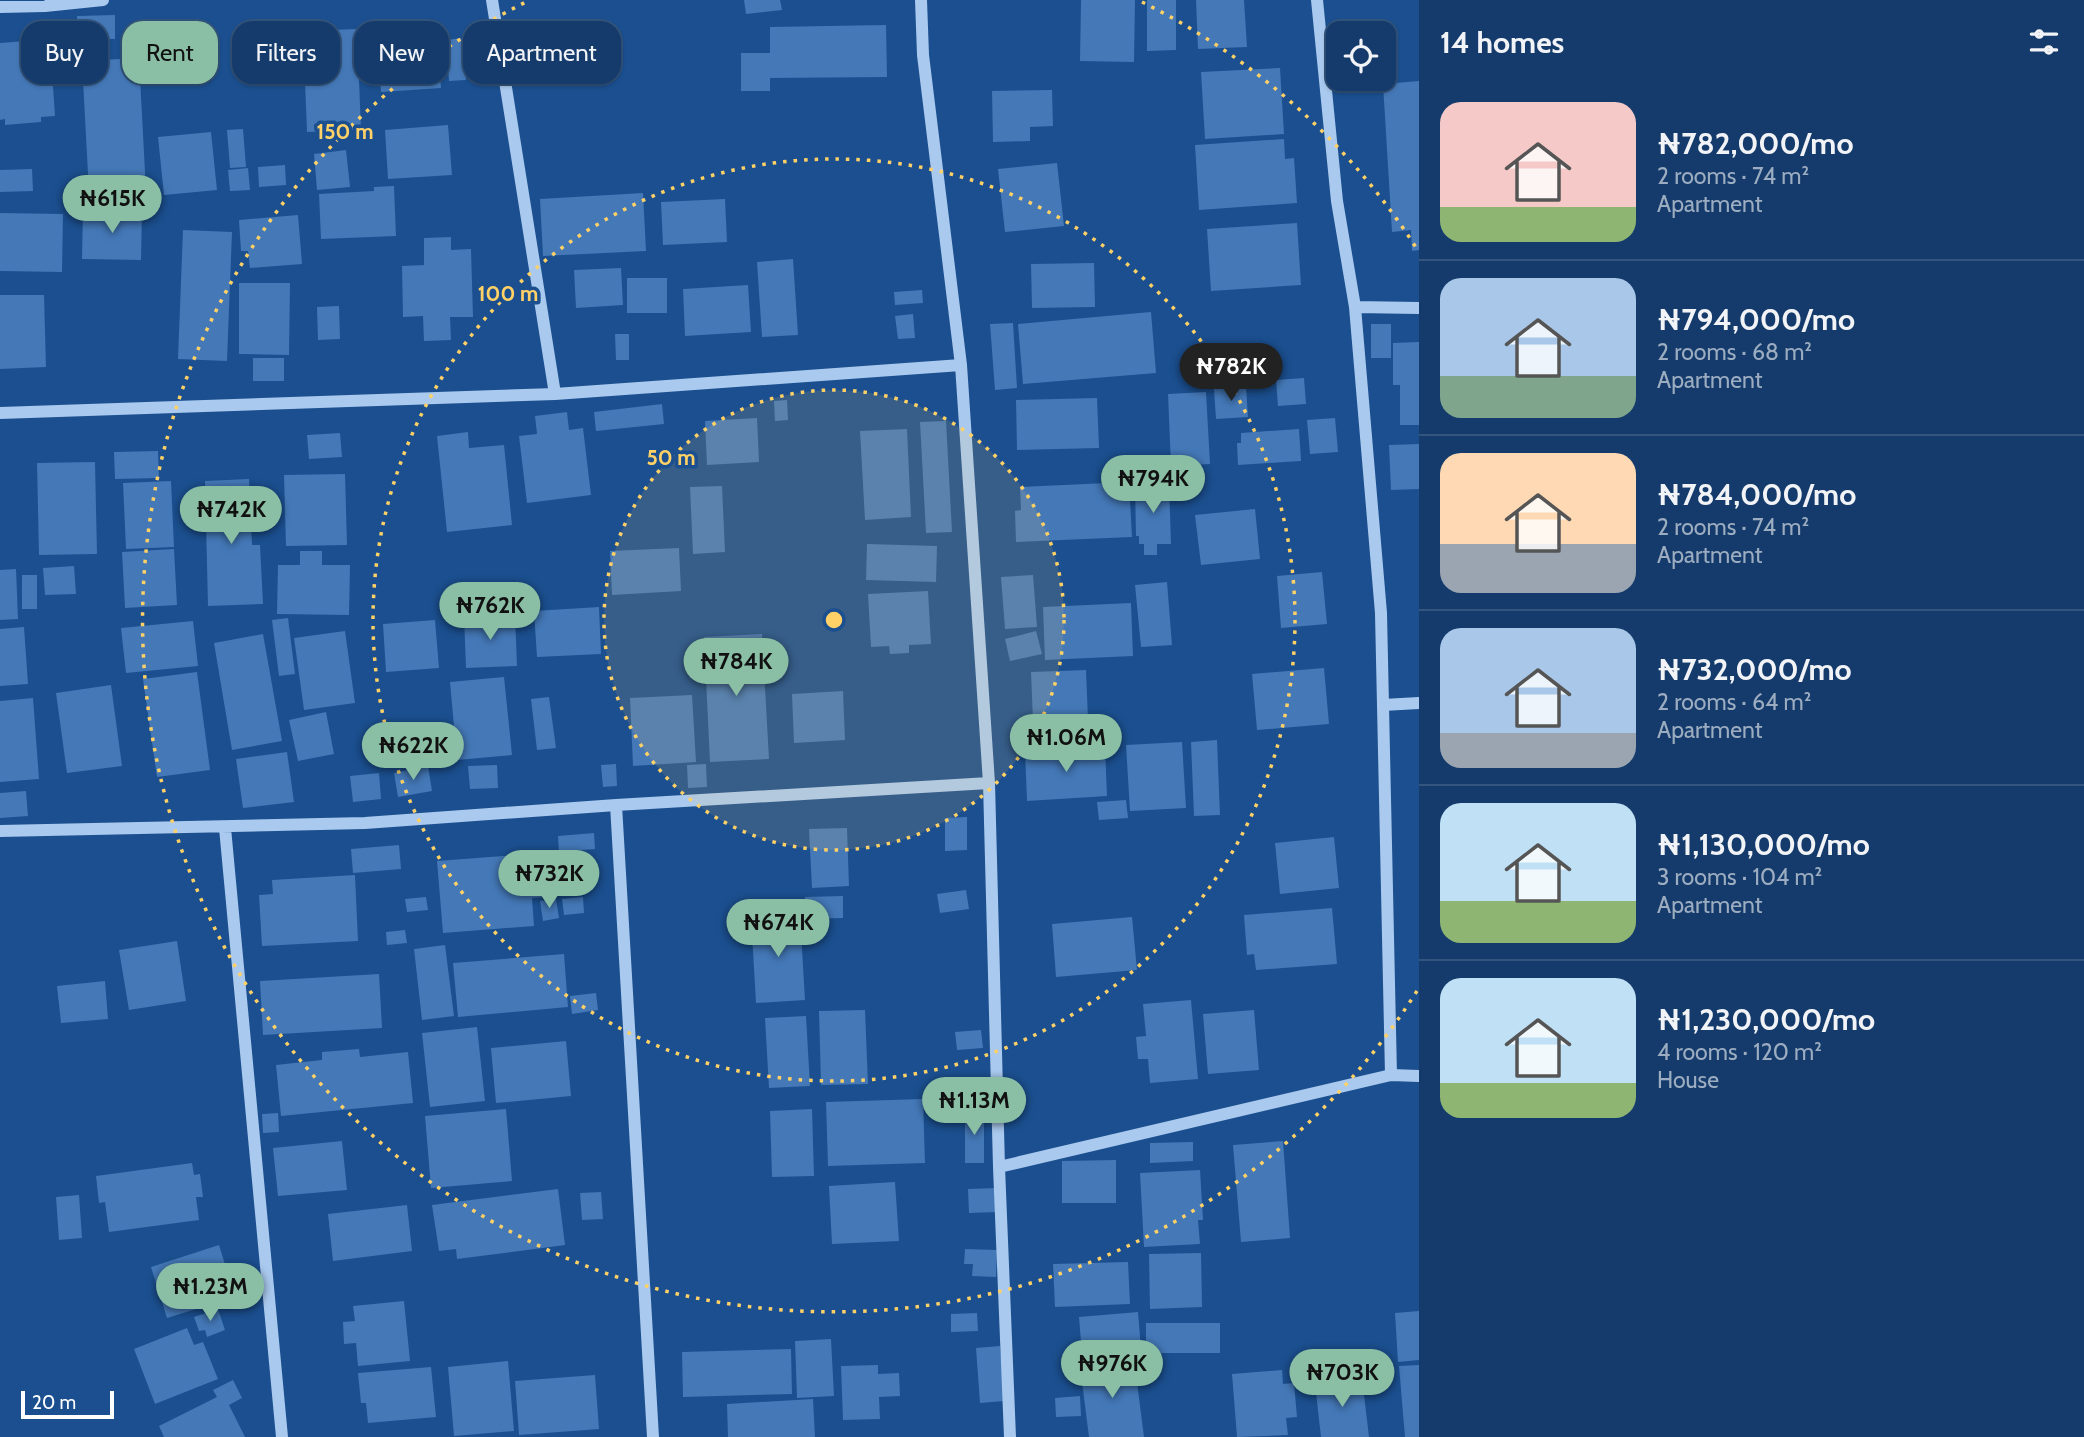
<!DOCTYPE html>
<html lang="en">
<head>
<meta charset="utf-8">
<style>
	:root { --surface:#143b6b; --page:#214673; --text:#f1f3f6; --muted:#9dadc1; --line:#33557e; --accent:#8abfa5 }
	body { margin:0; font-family:Cabin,sans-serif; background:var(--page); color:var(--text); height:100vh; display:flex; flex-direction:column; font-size:26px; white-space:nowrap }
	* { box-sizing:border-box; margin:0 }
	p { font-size:23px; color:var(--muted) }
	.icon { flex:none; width:38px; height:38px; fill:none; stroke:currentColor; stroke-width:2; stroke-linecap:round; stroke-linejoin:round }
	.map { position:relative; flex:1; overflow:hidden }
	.sheet { display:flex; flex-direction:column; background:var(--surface); width:665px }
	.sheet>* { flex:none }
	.hud { position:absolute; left:21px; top:21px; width:665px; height:63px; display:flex; gap:14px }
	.buttons { position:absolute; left:1326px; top:21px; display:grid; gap:14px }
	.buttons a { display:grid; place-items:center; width:70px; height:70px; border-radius:14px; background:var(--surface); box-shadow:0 2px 5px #0004,0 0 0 2px var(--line); font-size:35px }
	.scale { position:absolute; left:21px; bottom:18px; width:93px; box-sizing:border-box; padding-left:7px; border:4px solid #fff; border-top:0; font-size:19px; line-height:24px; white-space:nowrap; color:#fff; -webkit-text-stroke:5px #1b4f8f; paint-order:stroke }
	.price { position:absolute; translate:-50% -60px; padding:0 16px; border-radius:24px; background:var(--accent); color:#111; font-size:23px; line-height:46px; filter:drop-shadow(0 2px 4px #0008) }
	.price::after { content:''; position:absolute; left:50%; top:42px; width:21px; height:16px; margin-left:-10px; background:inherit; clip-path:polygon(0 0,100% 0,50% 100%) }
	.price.on { background:#222; color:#fff }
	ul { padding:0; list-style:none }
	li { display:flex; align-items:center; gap:21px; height:175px; padding:0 21px }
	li+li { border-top:2px solid var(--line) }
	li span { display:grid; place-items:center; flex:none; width:196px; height:140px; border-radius:21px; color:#555 }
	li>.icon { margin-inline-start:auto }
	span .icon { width:84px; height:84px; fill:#fffc; stroke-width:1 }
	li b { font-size:30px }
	h2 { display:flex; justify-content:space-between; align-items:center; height:84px; padding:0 21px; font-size:30px }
	.chip { padding:0 24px; border-radius:21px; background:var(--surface); box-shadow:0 2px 5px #0004,0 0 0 2px var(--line); font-size:24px; line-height:63px }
	.chip.on { background:var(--accent); color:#111 }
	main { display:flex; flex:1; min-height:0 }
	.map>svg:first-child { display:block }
	.building { fill:#4478b7 }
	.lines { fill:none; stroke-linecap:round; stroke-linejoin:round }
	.minor { stroke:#a9c9ee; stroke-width:12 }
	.ring { fill:none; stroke:#ffd166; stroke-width:3.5; stroke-dasharray:3.5 7 }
	.centre { fill:#ffd166; stroke:#1b4f8f; stroke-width:3.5 }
	.ring-label { font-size:21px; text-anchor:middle; font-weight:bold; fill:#ffd166; stroke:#1b4f8f; stroke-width:7; stroke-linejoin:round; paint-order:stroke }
</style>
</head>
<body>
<main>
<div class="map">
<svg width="1419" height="1437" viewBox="0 0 1419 1437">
	<rect width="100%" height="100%" fill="#1b4f8f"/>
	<!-- building -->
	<path class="building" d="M744,0H780L782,10L746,14Z
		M1081,0H1135L1134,62L1080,61Z
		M1147,0H1176V50L1147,51Z
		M1196,0H1244L1247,47L1198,49Z
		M115,15V39H78L77,16Z
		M410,22V30L437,28L441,88L381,92L377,32L394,31L393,23Z
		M886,25L887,77L770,78V91H741V53H770V27Z
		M357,29L361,130L307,132L303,31Z
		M462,38L466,80L449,81L446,40Z
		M26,41L28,58L51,56L55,116L41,117V122L5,125V119L0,120V43Z
		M139,58L146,191L89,193L82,61Z
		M1280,68L1284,134L1205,139L1201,72Z
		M1419,81V250L1412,251L1411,230L1392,232L1383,84Z
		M1052,90L1053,126L1030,127V141L993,142L992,91Z
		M448,125L452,175L388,179L385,130Z
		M243,129L246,167L230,168L227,130Z
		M211,132L217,190L164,195L158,137Z
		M1284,139L1285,159L1294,158L1297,203L1199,210L1195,145Z
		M346,150L350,187L317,190L314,154Z
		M1057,163L1064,226L1005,232L998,169Z
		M285,165L286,185L259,187L258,167Z
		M248,168L250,190L230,191L228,170Z
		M32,169L33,191L0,192V170Z
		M394,186L396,236L321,239L319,194L374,191V187Z
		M643,193L646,251L543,256L540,199Z
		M725,199L727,242L663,245L661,202Z
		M83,209L142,211L141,260L82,259Z
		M0,213L63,214L62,272L0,271Z
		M298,215L302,264L250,268L248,251H241L239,220Z
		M1297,223L1301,285L1211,291L1207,229Z
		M183,230L232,232L227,361L178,359Z
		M451,237V250L471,249L473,317H450L451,340L424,341L423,316L403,317L402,266L424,265V238Z
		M793,259L798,335L762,337L757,262Z
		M1094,263L1095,307L1032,308L1031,264Z
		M621,268L623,305L576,308L574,270Z
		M627,278H667V313H627Z
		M239,283H290L289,355L239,354Z
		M748,285L751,332L685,336L683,289Z
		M922,290L923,303L895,305L894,292Z
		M0,295H44L46,367L0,369Z
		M339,306L340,339L318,340L317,307Z
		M1151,312L1156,373L1023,384L1018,324Z
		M913,314L915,338L898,339L895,316Z
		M1013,323L1017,388L995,390L990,324Z
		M1371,324H1391V358H1371Z
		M615,334H629V360H616Z
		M1419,342V425H1400V385H1393V343Z
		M253,358H284V381H253Z
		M1304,378L1306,404L1278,406L1276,380Z
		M1246,387L1248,417L1216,419L1214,389Z
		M1206,392L1210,464L1171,466L1168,394Z
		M1097,398L1099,448L1017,450L1016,400Z
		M787,400L788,420L775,421L774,401Z
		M662,404L664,424L596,431L594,412Z
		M567,412L569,430L583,428L591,495L527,503L519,436L537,434L535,416Z
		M757,418L759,462L707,465L705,421Z
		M1335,418L1338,452L1310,454L1307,420Z
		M946,421L952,532L926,533L920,422Z
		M907,429L911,517L865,520L860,431Z
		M1299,429L1301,461L1238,465L1237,443H1241V433Z
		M468,432L469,448L504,445L512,525L447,532L437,436Z
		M340,433L342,457L309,459L307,435Z
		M1419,444V489L1391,490L1389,445Z
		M158,451L159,478L115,479L114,452Z
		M95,462L97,554L39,555L37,463Z
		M345,474L347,545L286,546L284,475Z
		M249,479L252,545H260L263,604L208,606L205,481Z
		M171,481L174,547L126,549L123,483Z
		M1129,482L1132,537L1016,542L1015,511L1021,510L1020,487Z
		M1169,482L1171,544H1157V555H1144V544H1139V536H1136L1135,483Z
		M722,486L725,552L693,554L690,487Z
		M1255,509L1260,559L1201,565L1195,515Z
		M867,544L937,546L936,582L866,580Z
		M679,548L681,591L612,595L610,551Z
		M174,549L177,605L125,608L122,552Z
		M300,551H322V565H350L349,615L277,614L278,565H300Z
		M74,566L76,594L45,595L43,568Z
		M16,569L18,619L0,620V570Z
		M1322,572L1327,624L1281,628L1277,576Z
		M22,575H37V609H22Z
		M1033,575L1037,627L1005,629L1001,577Z
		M1167,582L1172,645L1141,647L1135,585Z
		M928,591L931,644L909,645V653L890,654L889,646L871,647L868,594Z
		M1131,603L1133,656L1045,660L1043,607Z
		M599,607L601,654L537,657L534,611Z
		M515,615L517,666L466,668L464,617Z
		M288,618L295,674L279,676L272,620Z
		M435,620L439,668L386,672L383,624Z
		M193,621L198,666L126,673L121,628Z
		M24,627L28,684L0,686V629Z
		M345,631L355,703L304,710L294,638Z
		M1036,631L1042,654L1010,661L1005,639Z
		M263,634L282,741L232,750L214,643Z
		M762,634L769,759L710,762L704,637Z
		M1324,668L1329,724L1257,730L1252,674Z
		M1086,670L1088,719L1033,721L1031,672Z
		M197,672L210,770L157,777L143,679Z
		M504,677L512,755L457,760L450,682Z
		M111,685L122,766L67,773L56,693Z
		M843,691L845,740L794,743L792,694Z
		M692,695L696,762L633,766L630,698Z
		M549,697L556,748L537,750L531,699Z
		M33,698L39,779L0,782V701Z
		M326,712L334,754L298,761L289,720Z
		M1217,740L1220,815L1194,816L1191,742Z
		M1182,742L1186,808L1130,811L1126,745Z
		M1105,747L1107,796L1027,801L1025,751Z
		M287,752L294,802L243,808L236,759Z
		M616,764L617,786L603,787L601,765Z
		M706,764L707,787L688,788L687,765Z
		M497,765L498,788L470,789L468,766Z
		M428,766L432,791L398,797L394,773Z
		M379,773L381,799L353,802L350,776Z
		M26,791L28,816L0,818V793Z
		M1126,800L1128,818L1099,820L1097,802Z
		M967,817V850L945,851V818Z
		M847,828L849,886L812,888L809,829Z
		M594,833L595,849L559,852L558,836Z
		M1334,837L1339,888L1280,894L1275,843Z
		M399,845L401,869L353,873L351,849Z
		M529,854L530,871L545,870L547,897L532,898L534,926L443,933L437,861Z
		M355,875L358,941L262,946L259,895L273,894L272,880Z
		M966,890L969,909L940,913L937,894Z
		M843,896V918L805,919V897Z
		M426,897L428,910L407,912L405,899Z
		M583,897L584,913L564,915L562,899Z
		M556,899L559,918L543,921L540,901Z
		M1332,908L1337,964L1256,970L1254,954L1247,955L1244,915Z
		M800,915L805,1000L756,1003L751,917Z
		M1132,917L1137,970L1056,977L1052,924Z
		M405,930L407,943L387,945L386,932Z
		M177,941L186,1001L129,1010L119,950Z
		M445,945L454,1016L422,1020L414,949Z
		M564,954L568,1007L458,1017L453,963Z
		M379,974L382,1028L263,1035L260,981Z
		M105,981L108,1019L61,1023L57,986Z
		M596,993L598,1010L572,1014L570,996Z
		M1191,1000L1198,1079L1150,1083L1148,1059H1138L1136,1037L1146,1036L1143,1004Z
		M865,1010L868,1084L821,1085L819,1011Z
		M1254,1010L1259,1070L1208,1074L1203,1014Z
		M806,1016L810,1086L769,1088L765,1018Z
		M477,1027L485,1101L430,1107L422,1033Z
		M981,1030L983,1048L957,1050L955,1032Z
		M566,1041L571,1096L496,1103L491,1048Z
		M359,1049L360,1057L408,1052L413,1103L281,1116L276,1065L322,1060V1052Z
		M923,1099L925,1163L828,1166L826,1102Z
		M506,1109L512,1181L431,1188L425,1116Z
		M812,1109L814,1176L772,1177L770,1111Z
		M965,1110H984V1163H965Z
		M278,1113L279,1132L263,1133L262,1114Z
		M342,1141L347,1190L278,1196L273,1148Z
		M1283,1141L1290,1238L1241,1242L1233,1145Z
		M1193,1142V1161L1150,1163V1143Z
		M1116,1160V1203H1062V1161Z
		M192,1163L194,1175L200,1174L203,1197H196L199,1220L109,1232L105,1202L99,1203L96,1176Z
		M1200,1170L1203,1220H1198L1200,1244L1144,1247L1140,1173Z
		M895,1182L899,1241L832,1244L829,1186Z
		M997,1188L998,1212L969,1213L968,1189Z
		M558,1189L565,1245L457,1259L456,1249L439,1251L432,1205Z
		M601,1192L603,1219L582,1220L580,1193Z
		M79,1195L82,1238L59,1240L56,1197Z
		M407,1205L412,1251L333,1261L328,1214Z
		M219,1245L235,1297L167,1318L151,1267Z
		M965,1249L997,1250L996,1277L972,1276L973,1264H964Z
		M1201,1253L1202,1307L1150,1309L1149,1254Z
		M1128,1262L1130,1304L1055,1307L1053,1264Z
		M404,1301L410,1361L358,1366L356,1343L344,1344L343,1322L355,1321L353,1306Z
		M218,1309L225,1330L207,1337L205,1330L199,1331L194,1317Z
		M1419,1311V1360L1398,1362L1395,1313Z
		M1138,1312L1141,1349L1082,1354L1079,1317Z
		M977,1313L978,1331L951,1332V1314Z
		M1146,1323H1220V1353H1146Z
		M187,1328L194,1345L203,1342L218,1379L155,1404L134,1349Z
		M831,1339L834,1396L797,1398L795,1341Z
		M1000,1346L1004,1401L980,1403L976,1348Z
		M791,1349L792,1394L683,1397L682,1352Z
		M1134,1359L1144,1437H1089L1080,1366Z
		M508,1361L514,1431L454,1436L448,1367Z
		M878,1365V1374L899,1373L900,1396L879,1397L880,1419L843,1420L841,1366Z
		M1419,1365V1437H1405L1399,1366Z
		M431,1367L436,1417L368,1423L366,1403H361L358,1373Z
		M1282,1370L1283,1384L1294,1383L1297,1417L1286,1418L1288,1435L1237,1437L1232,1374Z
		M595,1375L599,1429L519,1435L515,1381Z
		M1362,1378L1369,1437H1321L1315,1384Z
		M233,1380L242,1398L229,1405L245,1437H164L159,1426L217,1397L213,1390Z
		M1080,1396L1081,1416L1056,1417L1055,1398Z
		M813,1399L815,1437H728L727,1404Z"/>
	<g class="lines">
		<!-- minor -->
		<path class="minor" d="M492,0L555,394
			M921,0L923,55L961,365L989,783L999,1167L1010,1437
			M1317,0L1337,201L1355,307L1381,613L1391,1075
			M0,7L45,6L103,0
			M1355,307L1419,308
			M0,413L555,394L961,365
			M1383,705L1419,703
			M616,805L653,1437
			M225,828L282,1437
			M0,831L365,823L616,805L989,783
			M999,1167L1391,1075L1419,1076"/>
	</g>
	<!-- distance rings -->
	<circle cx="834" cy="620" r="230" fill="#ffd166" fill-opacity=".12"/>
	<g class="ring">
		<circle cx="834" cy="620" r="230"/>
		<circle cx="834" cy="620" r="461"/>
		<path d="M1417 991A691 691 0 1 1 526 2M1142 2A691 691 0 0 1 1417 249"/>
	</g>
	<circle cx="834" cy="620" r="10" class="centre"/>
	<g class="ring-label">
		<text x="345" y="139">150 m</text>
		<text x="508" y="301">100 m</text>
		<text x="671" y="465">50 m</text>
	</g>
</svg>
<div class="buttons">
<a><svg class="icon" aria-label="locate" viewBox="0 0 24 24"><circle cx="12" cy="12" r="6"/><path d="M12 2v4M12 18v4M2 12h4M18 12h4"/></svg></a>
</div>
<div class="scale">20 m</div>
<b class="price" style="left:112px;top:235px">₦615K</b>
<b class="price on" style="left:1231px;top:403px">₦782K</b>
<b class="price" style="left:1153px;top:515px">₦794K</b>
<b class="price" style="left:231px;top:546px">₦742K</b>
<b class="price" style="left:490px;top:642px">₦762K</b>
<b class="price" style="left:736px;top:698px">₦784K</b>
<b class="price" style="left:1066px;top:774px">₦1.06M</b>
<b class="price" style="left:413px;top:782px">₦622K</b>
<b class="price" style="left:549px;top:910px">₦732K</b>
<b class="price" style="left:778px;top:959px">₦674K</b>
<b class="price" style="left:974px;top:1137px">₦1.13M</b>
<b class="price" style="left:210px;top:1323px">₦1.23M</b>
<b class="price" style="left:1112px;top:1400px">₦976K</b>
<b class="price" style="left:1342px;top:1409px">₦703K</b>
<div class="hud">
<a class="chip">Buy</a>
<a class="chip on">Rent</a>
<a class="chip">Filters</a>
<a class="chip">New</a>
<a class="chip">Apartment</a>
</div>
</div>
<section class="sheet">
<h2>14 homes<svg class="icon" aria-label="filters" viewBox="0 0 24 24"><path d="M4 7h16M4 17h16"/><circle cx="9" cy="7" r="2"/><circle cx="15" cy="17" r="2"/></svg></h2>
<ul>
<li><span style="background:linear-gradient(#f6c9c9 75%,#8fb573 0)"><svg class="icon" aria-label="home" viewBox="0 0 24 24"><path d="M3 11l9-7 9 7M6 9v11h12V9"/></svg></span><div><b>₦782,000/mo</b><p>2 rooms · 74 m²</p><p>Apartment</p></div></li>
<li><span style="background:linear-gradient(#a9c7e8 70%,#7fa58c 0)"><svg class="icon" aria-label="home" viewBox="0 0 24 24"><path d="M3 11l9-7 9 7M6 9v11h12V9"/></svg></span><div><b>₦794,000/mo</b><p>2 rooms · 68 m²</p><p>Apartment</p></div></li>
<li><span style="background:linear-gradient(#ffd9b3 65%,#9aa5b1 0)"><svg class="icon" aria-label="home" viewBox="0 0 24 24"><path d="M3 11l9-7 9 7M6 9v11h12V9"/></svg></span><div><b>₦784,000/mo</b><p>2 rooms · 74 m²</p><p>Apartment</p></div></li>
<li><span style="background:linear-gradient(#a9c7e8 75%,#9aa5b1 0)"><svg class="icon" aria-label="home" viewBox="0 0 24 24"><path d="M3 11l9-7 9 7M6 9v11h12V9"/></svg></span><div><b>₦732,000/mo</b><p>2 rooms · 64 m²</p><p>Apartment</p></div></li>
<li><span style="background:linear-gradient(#bfe0f5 70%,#8fb573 0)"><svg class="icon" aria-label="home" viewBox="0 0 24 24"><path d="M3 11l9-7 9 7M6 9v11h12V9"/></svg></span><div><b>₦1,130,000/mo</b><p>3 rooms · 104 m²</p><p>Apartment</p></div></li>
<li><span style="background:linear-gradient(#bfe0f5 75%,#8fb573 0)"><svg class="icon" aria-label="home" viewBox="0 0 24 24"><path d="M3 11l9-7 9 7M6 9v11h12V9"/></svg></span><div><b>₦1,230,000/mo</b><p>4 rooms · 120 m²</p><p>House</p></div></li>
</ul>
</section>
</main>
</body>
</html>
